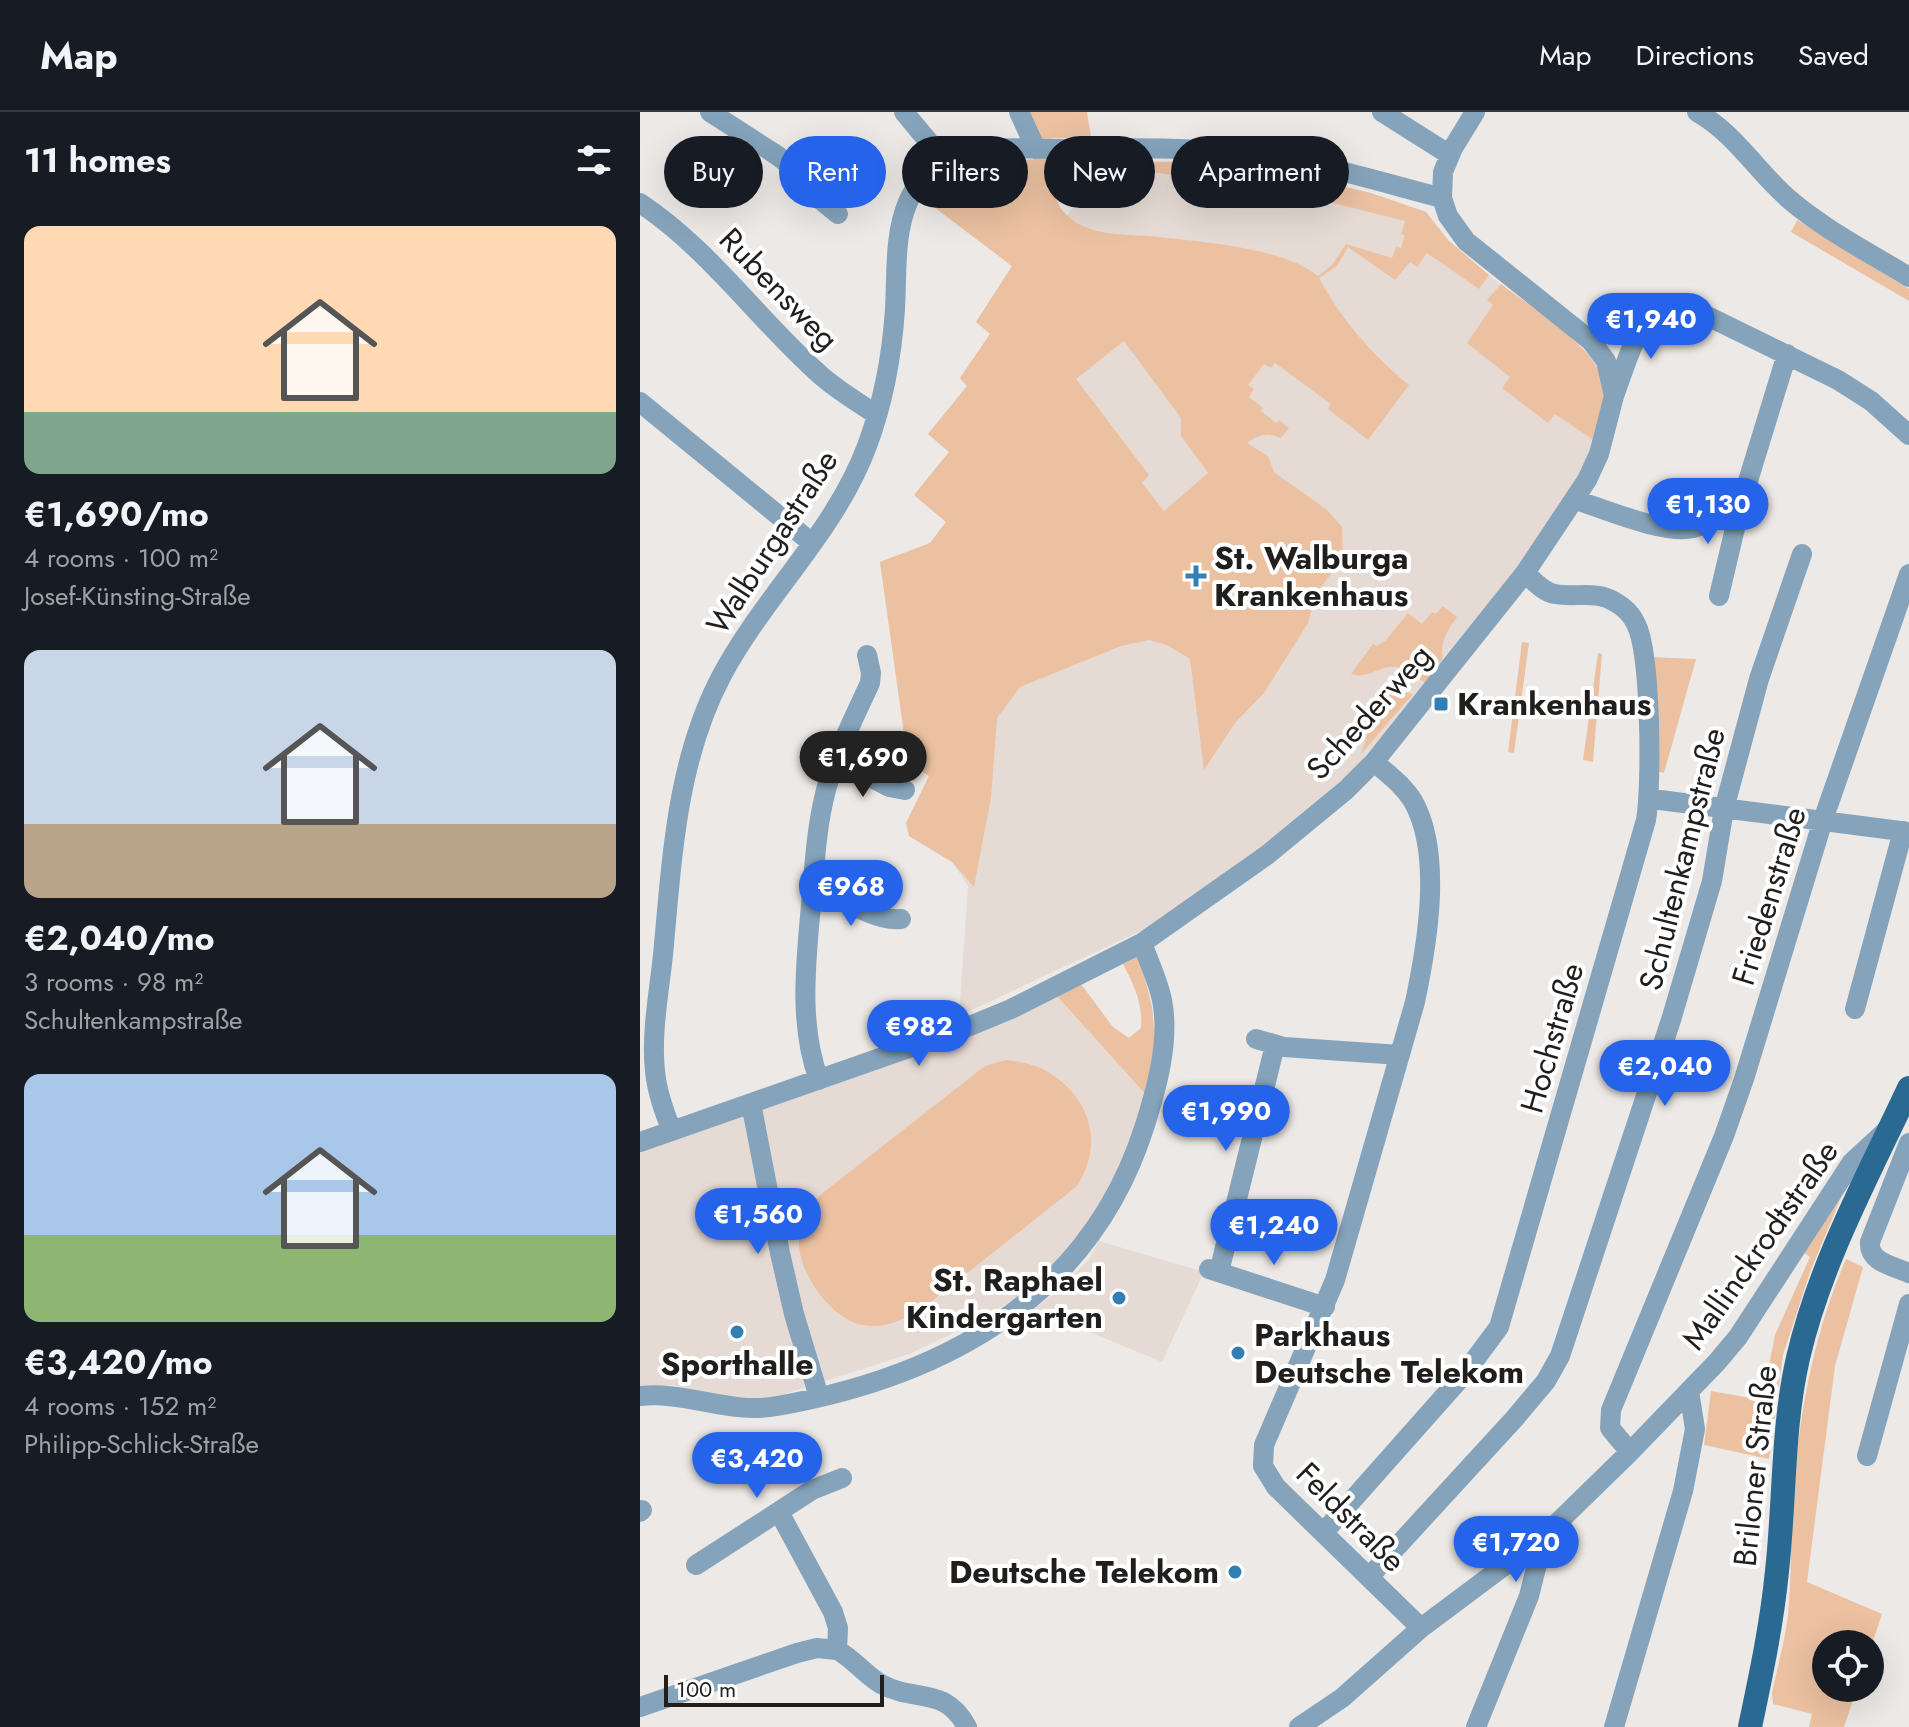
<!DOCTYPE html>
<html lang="en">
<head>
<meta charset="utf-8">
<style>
	:root { --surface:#171b24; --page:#242831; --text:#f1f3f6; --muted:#9ea1a6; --line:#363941; --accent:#2563eb }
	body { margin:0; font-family:Jost,sans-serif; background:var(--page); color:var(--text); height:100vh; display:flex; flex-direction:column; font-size:30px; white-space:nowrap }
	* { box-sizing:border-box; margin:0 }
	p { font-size:26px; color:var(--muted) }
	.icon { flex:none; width:44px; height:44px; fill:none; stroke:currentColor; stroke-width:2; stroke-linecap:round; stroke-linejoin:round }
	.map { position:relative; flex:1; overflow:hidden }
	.drawer { display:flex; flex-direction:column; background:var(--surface); width:640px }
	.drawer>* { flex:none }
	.hud { position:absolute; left:24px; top:24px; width:760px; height:72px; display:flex; gap:16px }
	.controls { position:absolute; left:1172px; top:1518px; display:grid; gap:16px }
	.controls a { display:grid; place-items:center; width:72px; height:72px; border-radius:50%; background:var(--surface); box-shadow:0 8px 32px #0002; font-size:40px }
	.scale { position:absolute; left:24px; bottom:20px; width:220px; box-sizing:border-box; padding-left:8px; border:4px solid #211f1e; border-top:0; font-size:22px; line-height:28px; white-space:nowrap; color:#211f1e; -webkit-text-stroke:6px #fff; paint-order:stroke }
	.price { position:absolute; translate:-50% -68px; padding:0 18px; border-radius:28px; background:var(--accent); color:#fff; font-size:26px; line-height:52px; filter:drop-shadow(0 2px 4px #0008) }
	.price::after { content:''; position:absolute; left:50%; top:48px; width:24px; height:18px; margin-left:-12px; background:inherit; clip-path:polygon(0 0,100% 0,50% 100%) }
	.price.active { background:#222; color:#fff }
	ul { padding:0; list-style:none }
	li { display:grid; align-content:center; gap:16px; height:424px; padding:0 24px }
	li span { display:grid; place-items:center; height:248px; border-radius:16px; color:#555 }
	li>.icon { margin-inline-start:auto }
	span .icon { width:144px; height:144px; fill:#fffc; stroke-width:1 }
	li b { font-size:34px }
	h2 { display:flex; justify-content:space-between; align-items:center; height:96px; padding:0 24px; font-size:34px }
	.pill { padding:0 28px; border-radius:36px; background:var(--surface); box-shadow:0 8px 32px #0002; font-size:28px; line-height:72px }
	.pill.active { background:var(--accent); color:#fff }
	header { display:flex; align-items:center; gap:48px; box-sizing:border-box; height:112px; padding:0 40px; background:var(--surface); border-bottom:2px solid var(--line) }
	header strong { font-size:38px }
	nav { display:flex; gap:44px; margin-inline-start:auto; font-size:28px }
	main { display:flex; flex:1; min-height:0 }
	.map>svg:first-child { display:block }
	.built { fill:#e6dbd4 }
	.green { fill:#ebc1a1; fill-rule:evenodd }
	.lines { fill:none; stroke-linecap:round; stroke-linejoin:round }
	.minor { stroke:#85a4bc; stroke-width:20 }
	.major { stroke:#2a6992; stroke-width:24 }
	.poi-dot { fill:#3280b3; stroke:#fff; stroke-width:3 }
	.labels { text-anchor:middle; stroke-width:8; stroke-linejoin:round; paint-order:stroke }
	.street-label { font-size:32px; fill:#211f1e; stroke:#fff }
	.poi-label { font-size:32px; font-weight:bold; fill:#211f1e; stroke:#fff; text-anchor:start }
</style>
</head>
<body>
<header>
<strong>Map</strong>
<nav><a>Map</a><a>Directions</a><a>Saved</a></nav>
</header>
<main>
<section class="drawer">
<h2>11 homes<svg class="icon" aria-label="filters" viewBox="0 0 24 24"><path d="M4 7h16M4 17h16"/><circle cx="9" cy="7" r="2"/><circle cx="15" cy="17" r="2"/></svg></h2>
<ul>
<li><span style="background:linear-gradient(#ffd9b3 75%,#7fa58c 0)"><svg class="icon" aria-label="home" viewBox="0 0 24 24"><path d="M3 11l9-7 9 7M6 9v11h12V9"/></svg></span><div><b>€1,690/mo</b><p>4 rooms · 100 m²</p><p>Josef-Künsting-Straße</p></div></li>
<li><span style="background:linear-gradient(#c9d6e8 70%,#b9a48a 0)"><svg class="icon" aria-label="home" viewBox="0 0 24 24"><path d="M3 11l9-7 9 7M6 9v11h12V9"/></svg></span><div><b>€2,040/mo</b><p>3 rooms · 98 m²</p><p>Schultenkampstraße</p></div></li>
<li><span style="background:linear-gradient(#a9c7e8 65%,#8fb573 0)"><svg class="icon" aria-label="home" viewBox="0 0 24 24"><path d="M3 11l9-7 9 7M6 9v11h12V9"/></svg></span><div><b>€3,420/mo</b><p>4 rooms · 152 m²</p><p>Philipp-Schlick-Straße</p></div></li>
</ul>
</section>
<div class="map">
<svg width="1269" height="1615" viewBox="0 0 1269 1615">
	<rect width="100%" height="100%" fill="#ede9e6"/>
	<!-- built -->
	<path class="built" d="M408,46L414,57L419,94L427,104L442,83L435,73L437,50L505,49L578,50L628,57L731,81L786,100L808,128L831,149L944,239L963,283L947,353L890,440L803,546L771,591L703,669L612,743L507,816L319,904L328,774L312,750L269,724L266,711L289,664L268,650L240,450L290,431L306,410L274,383L309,340L288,322L327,274L320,266L350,222L336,210L372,154L290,92L293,88L288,83L309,64L322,58L358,50Z
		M416,883L507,984L499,1013L450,1115L415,1154L371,1189L339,1209L269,1242L135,1285L94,1288L34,1273L0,1275V1040Z
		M459,1129L564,1160L522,1250L394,1197L421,1176L449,1147Z"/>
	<!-- green -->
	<path class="green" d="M385,0H447L451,25L397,27Z
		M408,46C417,63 411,84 422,98C445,127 487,121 519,125C564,130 644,136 678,164L692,153L706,132L752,146L756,135L761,136L765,123L761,122L765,109L637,77L503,59H471L461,63L450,73L458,82L448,85L442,83L435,73L437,50H578L628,57L731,81L786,100L808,128L849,163L839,177L787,141L777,155L770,150L755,168L708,135L697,154L679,166C701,207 733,244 769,273L728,328L688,297L691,292L635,251L631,256L624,252L608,273L614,277L609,285L622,295L621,299L636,311L639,308L649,316L641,326C628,320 618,323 607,331L628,344L634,360L687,398L702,415L703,446L675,483L668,511L624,581L595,611L564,658L550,547L527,533L509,528L481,534L380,575L357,606L351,686L334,775L312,750L269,724L266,711L289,664L268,650L240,450L290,431L306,410L274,383L309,340L288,322L327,274L320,266L350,222L336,210L372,154L290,92L293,88L288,83C320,47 364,51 408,46ZM484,229L541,306V324L568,361L524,399L502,371L509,363L436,267Z
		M1157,108L1269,177V189L1151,120Z
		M861,172C888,193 943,227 958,257C969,279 962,308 958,331L915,302L908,311L862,276L870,265L827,231L853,193L847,188Z
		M803,494L817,505C808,517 799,531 803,546L786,571C777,566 766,557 756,555C740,553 727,568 711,562L733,532L737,534L746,528L768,501L782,512L792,500L796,502Z
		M882,530L889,531L874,641L868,640Z
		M958,541L962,542L953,650L943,648Z
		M1010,545L1056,547L1024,661L1013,658Z
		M757,579L773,582L721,642C730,618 730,590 757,579Z
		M499,843L512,895L515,925L507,984L416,883L441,872L473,915L489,926L501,916C503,892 494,873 483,852Z
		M366,948C380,950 396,952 408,960C451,986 464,1032 437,1074L277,1201C259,1209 242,1217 223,1213C191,1208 157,1159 159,1128C160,1110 170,1096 180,1083L345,954Z
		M1204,1078L1170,1160L1143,1243L1129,1347L1064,1333L1071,1279L1122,1288L1135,1223L1170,1145L1164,1141Z
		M1206,1147L1223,1155L1195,1254L1167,1470L1242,1502L1230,1538V1532H1186V1576H1217L1204,1615H1169L1172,1602L1133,1592L1132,1581C1137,1556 1145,1529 1148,1503C1152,1464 1150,1425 1153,1386C1159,1302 1173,1224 1206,1147Z"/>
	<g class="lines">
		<!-- minor -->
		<path class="minor" d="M70,0L138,44L148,52L165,75L198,102
			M264,0L288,29L301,53
			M379,0L396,37
			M742,0L810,43
			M1057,0C1096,22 1117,60 1150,88C1185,118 1230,141 1269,165
			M0,91C69,137 116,205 177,260C195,277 216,289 237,303
			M974,284C983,261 1000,198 1025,192C1035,190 1046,195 1055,198L1198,268L1231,289L1269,323
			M0,290L172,431
			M936,388C964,397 1025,423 1053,416C1069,412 1085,402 1100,395L1147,242
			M1079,484L1100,395
			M196,647L249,675L265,678
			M734,650C748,662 763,673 773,689C803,742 787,833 775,890L695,1168L624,1333L623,1354L636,1375L781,1516
			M1020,688L1269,720
			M173,770C198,783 232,810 261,807
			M1215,897L1263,719
			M616,927L644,935L760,943
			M179,968C157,909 167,843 172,781C175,747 177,712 186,678C196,641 214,606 230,571L231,561L227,543
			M111,991L140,1141L154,1202L179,1285
			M32,1019C24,1000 17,980 15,959C11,921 19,881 23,843C32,748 36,649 82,563C124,484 195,420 227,334C243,291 252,243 255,197C257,163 254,122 268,90C275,73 289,60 304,51C338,31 381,37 419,37C488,36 559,34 628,45C687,53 744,71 802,86
			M0,1030L320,918L371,897L502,831L627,743L706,678L734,650L885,461L947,368L959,342L974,284L966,249L951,229L826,129L808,104L802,86L803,60L813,36L835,0
			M1269,1031L1230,1130C1228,1150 1253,1154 1269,1161
			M569,1157L685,1195
			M579,1160L635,933
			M0,1284C47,1279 90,1303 137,1294C306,1264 451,1185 505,1013C517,975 530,928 522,888C518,869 509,850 502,831
			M990,1340L970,1316L971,1298L1084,1024L1104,967L1183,708L1269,462
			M1227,1344L1269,1192
			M0,1400L2,1398
			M139,1400L193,1500L198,1516L197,1538C214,1547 225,1563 241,1572C275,1591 304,1573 327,1615
			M684,1420L825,1261L859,1215L1006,708C1012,673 1011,541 996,512C992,503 984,495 975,490C956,478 936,486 915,482C903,480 894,469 885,461
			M56,1453L172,1378L202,1366
			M729,1465L875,1306L906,1269L920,1244L1031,908L1072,769L1084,697L1119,567L1162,442
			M0,1595L157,1541L177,1536L197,1538
			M659,1615L702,1586L781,1516L904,1424L990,1340L1077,1250L1098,1225L1212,1050L1249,1016
			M836,1615L889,1484L904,1424
			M974,1615L1043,1379L1055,1317L1049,1279"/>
		<!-- major -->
		<path class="major" d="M1110,1615C1121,1563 1132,1511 1137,1459C1145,1388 1142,1316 1158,1246C1180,1151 1228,1064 1269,976"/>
	</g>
	<!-- markers -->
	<g class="poi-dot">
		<path d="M552 452h8v8h8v8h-8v8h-8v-8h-8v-8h8z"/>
		<rect x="793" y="584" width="16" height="16" rx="4"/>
		<circle cx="479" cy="1186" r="8"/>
		<circle cx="97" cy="1220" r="8"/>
		<circle cx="598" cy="1241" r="8"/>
		<circle cx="595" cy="1460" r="8"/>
	</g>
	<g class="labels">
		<!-- street labels -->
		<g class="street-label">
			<text transform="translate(139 177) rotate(46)" y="11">Rubensweg</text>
			<text transform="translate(132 430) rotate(-57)" y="11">Walburgastraße</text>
			<text transform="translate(729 600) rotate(-48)" y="11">Schederweg</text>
			<text transform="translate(1042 747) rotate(-76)" y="11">Schultenkampstraße</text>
			<text transform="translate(1129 784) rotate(-73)" y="11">Friedenstraße</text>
			<text transform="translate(912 926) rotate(-74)" y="11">Hochstraße</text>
			<text transform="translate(1120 1133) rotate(-55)" y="11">Mallinckrodtstraße</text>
			<text transform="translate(1115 1354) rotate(-84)" y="11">Briloner Straße</text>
			<text transform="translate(711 1405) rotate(45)" y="11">Feldstraße</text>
		</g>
		<!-- poi labels -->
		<g class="poi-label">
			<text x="574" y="457">St. Walburga<tspan x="574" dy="37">Krankenhaus</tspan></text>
			<text x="817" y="603">Krankenhaus</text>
			<text x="463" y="1179" text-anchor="end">St. Raphael<tspan x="463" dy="37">Kindergarten</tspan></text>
			<text x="614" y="1234">Parkhaus<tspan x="614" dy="37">Deutsche Telekom</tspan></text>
			<text x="97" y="1263" text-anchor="middle">Sporthalle</text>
			<text x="579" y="1471" text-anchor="end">Deutsche Telekom</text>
		</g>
	</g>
</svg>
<div class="controls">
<a><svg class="icon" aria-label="locate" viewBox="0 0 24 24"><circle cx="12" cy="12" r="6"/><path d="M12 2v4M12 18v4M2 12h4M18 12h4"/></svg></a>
</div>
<div class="scale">100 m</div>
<b class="price" style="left:1011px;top:249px">€1,940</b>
<b class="price" style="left:1068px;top:434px">€1,130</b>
<b class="price active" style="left:223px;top:687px">€1,690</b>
<b class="price" style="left:211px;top:816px">€968</b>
<b class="price" style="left:279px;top:956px">€982</b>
<b class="price" style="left:1025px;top:996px">€2,040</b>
<b class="price" style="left:586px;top:1041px">€1,990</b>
<b class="price" style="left:118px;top:1144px">€1,560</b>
<b class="price" style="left:634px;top:1155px">€1,240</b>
<b class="price" style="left:117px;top:1388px">€3,420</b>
<b class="price" style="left:876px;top:1472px">€1,720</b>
<div class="hud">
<a class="pill">Buy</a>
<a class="pill active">Rent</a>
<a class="pill">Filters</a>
<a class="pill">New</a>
<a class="pill">Apartment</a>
</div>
</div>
</main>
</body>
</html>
